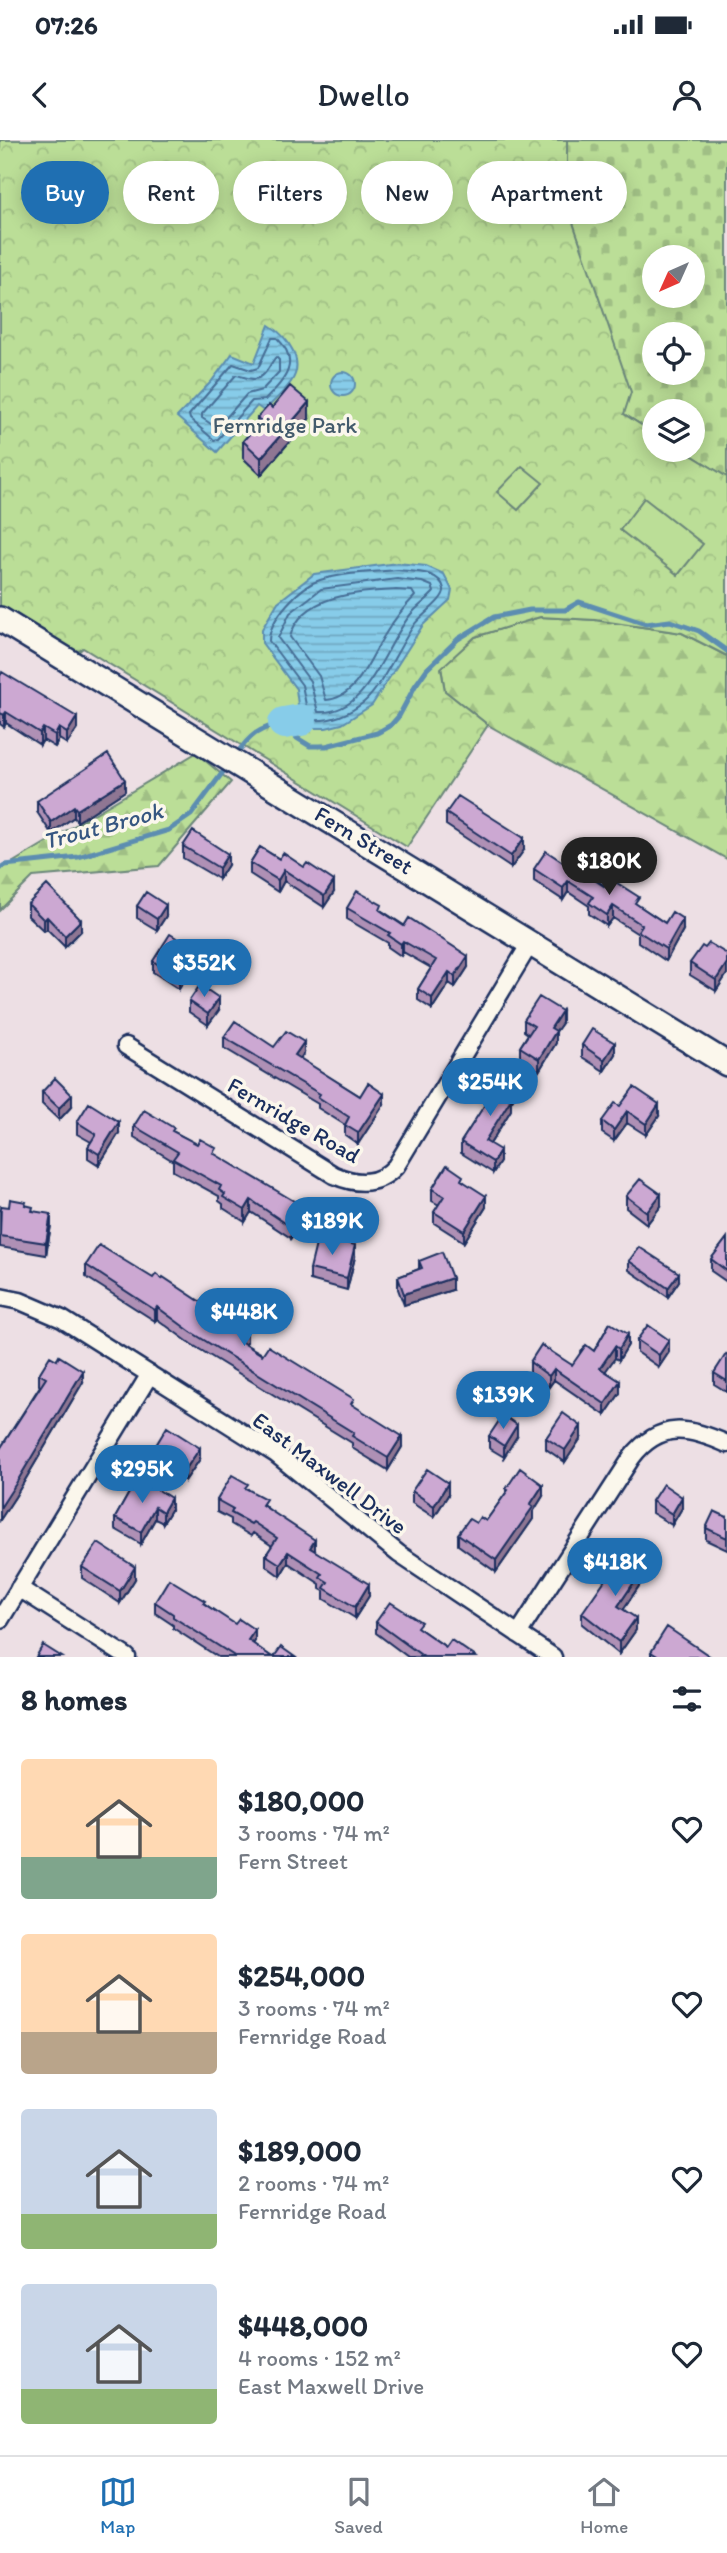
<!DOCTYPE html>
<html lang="en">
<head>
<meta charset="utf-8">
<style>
	:root { --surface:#fff; --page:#f6f6f7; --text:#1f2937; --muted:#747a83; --line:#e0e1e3; --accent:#1f6fb2 }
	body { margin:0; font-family:Itim,sans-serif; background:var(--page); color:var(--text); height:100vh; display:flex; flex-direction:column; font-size:26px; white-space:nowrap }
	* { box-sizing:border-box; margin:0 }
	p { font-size:23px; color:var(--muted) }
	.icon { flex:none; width:38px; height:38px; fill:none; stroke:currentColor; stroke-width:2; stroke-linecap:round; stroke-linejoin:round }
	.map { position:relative; height:1517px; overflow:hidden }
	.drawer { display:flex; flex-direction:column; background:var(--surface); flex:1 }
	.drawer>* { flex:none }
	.top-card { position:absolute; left:21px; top:21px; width:686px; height:63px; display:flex; gap:14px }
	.needle { width:46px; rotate:225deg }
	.buttons { position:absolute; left:642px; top:105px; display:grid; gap:14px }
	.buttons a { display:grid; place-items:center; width:63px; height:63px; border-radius:50%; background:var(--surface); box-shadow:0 4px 18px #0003; font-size:35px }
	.price { position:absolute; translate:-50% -60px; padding:0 16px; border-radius:24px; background:var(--accent); color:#fff; font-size:23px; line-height:46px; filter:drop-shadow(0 2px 4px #0008) }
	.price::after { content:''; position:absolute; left:50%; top:42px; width:21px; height:16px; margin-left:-10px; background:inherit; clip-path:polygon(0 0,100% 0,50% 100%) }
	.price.active { background:#222; color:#fff }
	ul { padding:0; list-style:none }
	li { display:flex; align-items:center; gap:21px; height:175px; padding:0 21px }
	li span { display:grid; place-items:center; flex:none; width:196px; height:140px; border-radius:7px; color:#555 }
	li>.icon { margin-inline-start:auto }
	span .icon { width:84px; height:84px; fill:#fffc; stroke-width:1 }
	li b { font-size:30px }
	h2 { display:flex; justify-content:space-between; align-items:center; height:84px; padding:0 21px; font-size:30px }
	.pill { padding:0 24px; border-radius:32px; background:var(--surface); box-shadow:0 4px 18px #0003; font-size:24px; line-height:63px }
	.pill.active { background:var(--accent); color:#fff }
	.status { display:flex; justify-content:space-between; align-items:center; height:49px; padding:0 35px; background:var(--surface); direction:ltr }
	.status svg { height:19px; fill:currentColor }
	header { display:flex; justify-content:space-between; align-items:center; height:91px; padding:0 21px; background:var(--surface); font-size:32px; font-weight:600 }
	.menu { display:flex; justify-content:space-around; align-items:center; height:98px; border-top:2px solid var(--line); background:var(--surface); font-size:19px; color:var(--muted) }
	.menu a { display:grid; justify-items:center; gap:4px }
	.menu .active { color:var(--accent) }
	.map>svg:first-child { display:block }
	.forest { fill:url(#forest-firs); stroke:#6b867a; stroke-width:2 }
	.cemetery { fill:url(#cemetery-stones); stroke:#6b867a; stroke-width:2; fill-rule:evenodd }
	.park { fill:url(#park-crowns); stroke:#6b867a; stroke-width:2 }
	.pitch { fill:#bbde97; stroke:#6b867a; stroke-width:2 }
	.water { fill:url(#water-rules); stroke:#5c8db1; stroke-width:2 }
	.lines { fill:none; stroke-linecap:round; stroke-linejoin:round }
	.shore { stroke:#466e96; stroke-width:2 }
	.stream { stroke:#5c8db1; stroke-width:5 }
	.river { stroke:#87cce9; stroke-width:32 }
	.street-casing { stroke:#1b2f5e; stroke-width:21 }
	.secondary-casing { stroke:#1b2f5e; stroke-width:28 }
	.street { stroke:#fbf7ec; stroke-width:16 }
	.secondary { stroke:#fbf7ec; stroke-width:23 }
	.wall { fill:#af90b5; stroke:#1b2f5e; stroke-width:2 }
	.shaded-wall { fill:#8f7693; stroke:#1b2f5e; stroke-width:2 }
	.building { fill:#cca8d2; stroke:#1b2f5e; stroke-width:2 }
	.labels { text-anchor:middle; stroke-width:7; stroke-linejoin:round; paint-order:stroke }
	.park-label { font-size:23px; fill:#435b6c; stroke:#fbf7ec }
	.street-label { font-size:23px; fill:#1b2f5e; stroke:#fbf7ec }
	.water-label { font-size:24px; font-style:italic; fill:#365681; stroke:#fbf7ec }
</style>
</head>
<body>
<div class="status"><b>07:26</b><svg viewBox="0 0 49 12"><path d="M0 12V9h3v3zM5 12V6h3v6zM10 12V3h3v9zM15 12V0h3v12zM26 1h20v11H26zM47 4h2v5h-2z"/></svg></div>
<header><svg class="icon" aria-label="back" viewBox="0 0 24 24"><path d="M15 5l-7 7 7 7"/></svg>Dwello<svg class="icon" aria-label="person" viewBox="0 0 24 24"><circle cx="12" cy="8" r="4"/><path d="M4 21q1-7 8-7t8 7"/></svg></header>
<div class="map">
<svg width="727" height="1517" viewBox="0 0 727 1517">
	<defs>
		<pattern id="forest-firs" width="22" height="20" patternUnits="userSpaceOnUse" patternTransform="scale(1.75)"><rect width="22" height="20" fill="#bbde97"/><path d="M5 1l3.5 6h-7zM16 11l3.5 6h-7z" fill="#a0bf85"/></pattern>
		<pattern id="cemetery-stones" width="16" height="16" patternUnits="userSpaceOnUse" patternTransform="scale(1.75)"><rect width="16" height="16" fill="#bbde97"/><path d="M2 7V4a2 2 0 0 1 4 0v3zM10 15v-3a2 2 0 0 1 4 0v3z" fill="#a0bf85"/></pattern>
		<pattern id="park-crowns" width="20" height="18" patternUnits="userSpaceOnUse" patternTransform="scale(1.75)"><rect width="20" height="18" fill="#bbde97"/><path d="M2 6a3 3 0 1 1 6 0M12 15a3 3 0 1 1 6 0" fill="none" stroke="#a0bf85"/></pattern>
		<pattern id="water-rules" width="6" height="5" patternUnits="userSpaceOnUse" patternTransform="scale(1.75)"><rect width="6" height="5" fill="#87cce9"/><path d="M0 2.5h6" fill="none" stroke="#6ea6c0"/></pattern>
	</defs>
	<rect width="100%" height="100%" fill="#eddfe4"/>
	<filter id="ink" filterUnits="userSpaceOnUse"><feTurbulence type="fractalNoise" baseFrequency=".0143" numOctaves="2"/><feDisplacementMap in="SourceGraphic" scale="14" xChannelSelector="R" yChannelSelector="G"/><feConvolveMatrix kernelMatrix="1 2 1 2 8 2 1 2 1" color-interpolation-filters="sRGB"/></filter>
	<g filter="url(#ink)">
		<!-- forest -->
		<path class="forest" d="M540,477L595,480L682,493L727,516V719L488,585L445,551L441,527L475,497Z
			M196,613L231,642L159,726L33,737L0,770V730Z"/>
		<!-- cemetery -->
		<path class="cemetery" d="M566,0H727V337L683,310H693V271H654V293L624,274L567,65ZM654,117H693V156H654ZM654,194H693V233H654Z"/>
		<!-- park -->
		<path class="park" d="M0,0H567V65L631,252L624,274L654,293V310H683L727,337V516L682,493L595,480L540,477L475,497L441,528L445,551L488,585L407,707L83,508L77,513L0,466Z"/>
		<!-- pitch -->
		<path class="pitch" d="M522,326L543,343L518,370L497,352Z
			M644,358L703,404L678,435L620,390Z"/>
		<!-- water -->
		<path class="water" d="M269,185C287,196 306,221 291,242C284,252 273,262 264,271L257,266L217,312L177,277L211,242L232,214L254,223Z
			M331 244a12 12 0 1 1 24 0a12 12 0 1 1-24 0Z
			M397,423L426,426L444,434L452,450L450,460L423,485L372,565L342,584L326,588H301L296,549L262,503V489L278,462L314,434Z"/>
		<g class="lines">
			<!-- shore -->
			<path class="shore" d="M272,198H277C302,223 284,240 265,260L252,261L218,299L214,300L190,279L189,275L233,224L251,230L258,228Z
				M276,217L279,220V232L262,250L247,254L217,288L202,278V274L236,235C242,236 248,239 255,239C267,237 269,224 276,217Z
				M397,430C412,432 440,430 444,449C446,459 420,476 414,485C400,505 381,548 364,562C348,575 330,582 309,580L302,545L269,501C269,479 300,446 320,440C344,433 372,432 397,430Z
				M397,439L422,442L432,446L434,452C427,460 418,466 411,474C384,506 369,575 318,572L310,541L278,498L290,473L321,449Z
				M396,450L412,451L415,456C403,468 393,481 384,496C370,518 357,558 326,560L319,536L290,497C302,454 359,452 396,450Z"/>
			<!-- stream -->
			<path class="stream" d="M235,616C250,595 258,588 284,583L297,598L310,606H326L377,593L391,585L399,576L415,546L427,529L458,499L494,477L530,470H565L579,462L646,484L670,481L699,491L727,511
				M0,728L5,725L78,717L169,690L191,675L229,624"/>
			<!-- river -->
			<path class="river" d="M284,583L301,580"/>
			<!-- street casing -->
			<g class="street-casing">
				<path id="street" d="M126,906L334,1035C357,1045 378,1046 396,1026L531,802
					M0,1157L20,1161L62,1179L276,1314L399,1414L553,1517
					M19,1448L127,1517
					M0,1480L150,1234
					M518,1494L632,1317C660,1281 689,1287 727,1304"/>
			</g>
			<!-- secondary casing -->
			<g class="secondary-casing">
				<path id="secondary" d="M0,479L727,924"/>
			</g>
			<!-- street -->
			<use href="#street" class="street"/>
			<!-- secondary -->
			<use href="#secondary" class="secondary"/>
		</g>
		<!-- wall -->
		<path class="wall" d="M272,268L309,279L261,335L243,318V301L257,285V278Z
			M0,536L77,589L67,604L59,599L55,607L43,600L40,605L6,583L4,587L0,584Z
			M125,651L77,682L74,677L51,693L37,672V661Z
			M446,673L524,710L511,728L446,685Z
			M183,706L228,725L219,739L183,718Z
			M260,707L334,752L324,767L284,741L278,752L250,734V723Z
			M563,722L581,731L639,766L665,783L683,790L666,821L638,802V794L613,778L607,786L589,774V766L568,752L563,760L534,741V729Z
			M28,764L81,791L65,807L47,789L44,791L28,776Z
			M137,766L166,776L157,790L137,778Z
			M347,768L382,771L468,827L455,847L449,843L432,869L418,860V849L431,828L403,812L401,816L388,807V803L347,779Z
			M705,808L727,814V834L716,851L690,835V823Z
			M193,820L190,824V831L179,849L153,832V821Z
			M189,861L219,870L208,885L189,872Z
			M524,880L562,883L556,891V903L539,931L520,918V907L528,894L524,891Z
			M224,897L304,913L300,919L360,956L384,964L358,1004L345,995V985L318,968V964L224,908Z
			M582,905L615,914L604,931L582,917Z
			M42,952L72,966L59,980L42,964Z
			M516,954L511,962V970L490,1004L500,1022L493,1033L461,1013V1002L485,965V956Z
			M620,966L659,976L646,995L627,983L614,1001L602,993V981Z
			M77,982L119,993L99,1025L88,1018V1007L91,1002L77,994Z
			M134,986L174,992L216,1015L304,1078L291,1098L251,1072L245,1082L223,1068V1064L219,1061V1056L173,1031V1021L134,997Z
			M463,1041L486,1067L464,1102L434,1083V1072L439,1065L432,1061V1049Z
			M626,1056L661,1066L647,1084L626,1068Z
			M26,1065L51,1085L46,1115L0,1107V1070L9,1067Z
			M727,1098V1142L711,1131V1119Z
			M355,1117L347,1150L310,1140V1129Z
			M419,1121L452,1150L404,1165L398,1149V1137L419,1129Z
			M629,1121L679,1141L668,1157L629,1130Z
			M86,1125L153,1138L216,1172L235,1181L233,1183L247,1202L245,1204L354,1266L402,1307L388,1330L352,1308V1303L191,1204L157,1179L155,1181L86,1137Z
			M610,1183L628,1205L619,1220L615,1218L605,1231L620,1253L605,1275L554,1240L549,1247L530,1234V1222L572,1225L594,1211Z
			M637,1200L669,1212L659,1227L637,1212Z
			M727,1215V1252L714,1244V1233Z
			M39,1234L83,1242L15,1357L0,1380V1309L40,1246L39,1245Z
			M489,1296H517L504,1317L489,1308Z
			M546,1298H581L565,1322L546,1309Z
			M153,1310L200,1319L185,1341L153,1321Z
			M138,1337L171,1370L163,1383L155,1379L141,1404L115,1389V1378Z
			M248,1349L266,1367L315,1411L369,1456L355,1478L324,1459V1451L320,1449V1444L288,1423L280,1436L266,1426V1415L272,1406L253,1393L251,1396L231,1384V1379L217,1372V1360Z
			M506,1349L543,1356L533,1372V1379L496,1432L458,1405V1394L476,1383L486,1381L506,1353Z
			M412,1351L448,1355L434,1377L412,1363Z
			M652,1361L682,1368L672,1385L652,1373Z
			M727,1377V1410L706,1400V1388Z
			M82,1427L135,1439L120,1463L82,1438Z
			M645,1437L624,1469L636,1490L619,1514L582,1484V1473Z
			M155,1462L205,1464L255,1501L253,1504L272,1517H218L173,1488V1485L155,1473Z
			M376,1482L421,1490L446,1507L476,1517H408L376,1493Z
			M651,1512L711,1517H651Z"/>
		<!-- shaded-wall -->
		<path class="shaded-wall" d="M309,262V279L261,335V318Z
			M6,572V583L4,587V575Z
			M77,577V589L67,604V593Z
			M43,588V600L40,605V593Z
			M59,588V599L55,607V595Z
			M125,640V651L77,682V670Z
			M74,666V677L51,693V682Z
			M524,698V710L511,728V716Z
			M228,714V725L219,739V728Z
			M581,719V731L576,728Z
			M284,730V741L278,752V740Z
			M334,741V752L324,767V756Z
			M568,741V752L563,760V748Z
			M166,765V776L157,790V779Z
			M613,766V778L607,786V775Z
			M47,777V789L44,791V780Z
			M683,779V790L666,821V809Z
			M81,780V791L65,807V796Z
			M403,801V812L401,816V804Z
			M193,808V820L190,824V831L179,849V838L187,818Z
			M468,816V827L455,847V836Z
			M727,823V834L716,851V840Z
			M449,832V843L432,869V858Z
			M219,858V870L208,885V874Z
			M562,871V883L551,899V888Z
			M556,891V903L539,931V919Z
			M304,902V913L295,926V915Z
			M615,903V914L604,931V920Z
			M516,943V954L511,962V970L485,1012V1001Z
			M384,954V964L358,1004V993Z
			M72,955V966L59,980V968Z
			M659,964V976L646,995V984Z
			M627,971V983L614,1001V990Z
			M119,982V993L99,1025V1014Z
			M500,1010V1022L493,1033V1022Z
			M661,1054V1066L647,1084V1072Z
			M486,1056V1067L464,1102V1091Z
			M251,1060V1072L245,1082V1070Z
			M304,1067V1078L291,1098V1087Z
			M51,1074V1085L46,1115V1103Z
			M355,1105V1117L347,1150V1138Z
			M679,1133V1141L668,1157V1148Z
			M452,1138V1150L404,1165V1154Z
			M157,1167V1179L155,1181V1170Z
			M235,1169V1181L228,1191V1180Z
			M247,1191V1202L240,1212V1201Z
			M628,1194V1205L619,1220V1209Z
			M669,1200V1212L659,1227V1215Z
			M615,1206V1218L600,1239V1228Z
			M554,1229V1240L549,1247V1236Z
			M83,1231V1242L15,1357L0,1380V1368Z
			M620,1241V1253L605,1275V1264Z
			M517,1285V1296L504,1317V1306Z
			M581,1286V1298L565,1322V1310Z
			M402,1296V1307L388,1330V1318Z
			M200,1308V1319L185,1341V1330Z
			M448,1343V1355L434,1377V1366Z
			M543,1345V1356L533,1372V1379L496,1432V1420L530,1365Z
			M682,1357V1368L672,1385V1374Z
			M171,1358V1370L163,1383V1372Z
			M155,1367V1379L141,1404V1392Z
			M315,1400V1411L310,1408Z
			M288,1412V1423L280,1436V1424Z
			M645,1426V1437L618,1477V1466Z
			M135,1427V1439L120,1463V1451Z
			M369,1444V1456L355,1478V1467Z
			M636,1478V1490L619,1514V1502Z
			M255,1490V1501L248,1512V1500Z"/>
		<!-- building -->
		<path class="building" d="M290,246L309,262L261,318L243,301L261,281L257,278L269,265L272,268Z
			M2,532L77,577L67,593L59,588L55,595L43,588L40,593L6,572L4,575L0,573V536Z
			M108,614L125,640L77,670L74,666L51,682L37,661Z
			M458,656L524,698L511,716L446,673Z
			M193,691L228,714L219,728L183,706Z
			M260,707L279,719L283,713L304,727L307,723L334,741L324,756L284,730L278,740L250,723Z
			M546,711L563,722L569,712L581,719L576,728L604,746L609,738L639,757L635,763L665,783L672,772L683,779L666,809L638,791L642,785L613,766L607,775L589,763L593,757L568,741L563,748L534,729Z
			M47,745L81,780L65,796L47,777L44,780L28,764Z
			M357,751L382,765L380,770L404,786L409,778L468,816L455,836L449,832L432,858L418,849L436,820L403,801L401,804L388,795L390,793L347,768Z
			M146,752L166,765L157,779L137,766Z
			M170,794L193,808L187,818L190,820L179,838L153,821Z
			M709,803L727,814V823L716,840L690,823L702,806L705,808Z
			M200,845L219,858L208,874L189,861Z
			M539,857L562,871L551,888L556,891L539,919L520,907L534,886L524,880Z
			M235,881L274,907L286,891L304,902L295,915L360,956L368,943L384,954L358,993L345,985L349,977L318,957L320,954L224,897Z
			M592,889L615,903L604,920L582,905Z
			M499,932L516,943L507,957L511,959L485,1001L500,1010L493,1022L461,1002L489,958L485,956Z
			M55,938L72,955L59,968L42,952Z
			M634,947L659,964L646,984L627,971L614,990L602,981L615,963L620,966Z
			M89,963L119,982L99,1014L88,1007L96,994L77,982Z
			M144,970L174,988L172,991L197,1004L200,999L216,1008L213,1013L304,1067L291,1087L251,1060L245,1070L223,1057L225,1054L219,1050L221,1046L173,1019L178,1012L134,986Z
			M447,1025L463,1036L461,1040L486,1056L464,1091L434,1072L444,1056L432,1049Z
			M640,1039L661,1054L647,1072L626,1056Z
			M10,1059L26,1062L25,1065L33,1067L32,1071L51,1074L46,1103L0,1096L1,1066L9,1067Z
			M318,1096L355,1105L347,1138L310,1129Z
			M727,1098V1131L711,1119Z
			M99,1105L153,1138L156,1134L162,1139L163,1137L216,1172L222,1162L235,1169L228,1180L247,1191L240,1201L262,1215L268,1206L354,1259L351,1264L402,1296L388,1318L352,1296L354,1293L191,1192L157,1167L155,1170L86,1125Z
			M639,1107L679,1133L668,1148L629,1121Z
			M442,1112L452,1138L404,1154L398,1137L422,1128L419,1121Z
			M610,1183L628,1194L619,1209L615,1206L600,1228L620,1241L605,1264L554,1229L549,1236L530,1222L541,1205L572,1225L586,1205L594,1211Z
			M648,1185L669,1200L659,1215L637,1200Z
			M726,1214L727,1215V1241L714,1233Z
			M50,1216L57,1220L59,1216L83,1231L15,1345L0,1368V1309L46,1238L39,1234Z
			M563,1273L581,1286L565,1310L546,1298Z
			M503,1275L517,1285L504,1306L489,1296Z
			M167,1287L200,1308L185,1330L153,1310Z
			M520,1328L543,1345L530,1365L533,1367L496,1420L458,1394L469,1379L476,1383L480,1377L486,1381L508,1350L506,1349Z
			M427,1329L448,1343L434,1366L412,1351Z
			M232,1335L248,1344L245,1348L266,1359L262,1365L315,1400L310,1408L369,1444L355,1467L324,1448L328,1442L320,1437L322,1434L288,1412L280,1424L266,1415L277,1398L253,1382L251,1384L231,1373L233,1369L217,1360Z
			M138,1337L171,1358L163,1372L155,1367L141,1392L115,1378Z
			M663,1344L682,1357L672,1374L652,1361Z
			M714,1371L727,1377V1398L706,1388Z
			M98,1403L135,1427L120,1451L82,1427Z
			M625,1411L645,1426L618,1466L636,1478L619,1502L582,1473Z
			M169,1439L205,1461L203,1463L235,1484L239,1479L255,1490L248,1500L272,1517H236L173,1477V1474L155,1462Z
			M390,1462L421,1482L417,1487L446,1507L451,1500L476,1517H424L376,1482Z
			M667,1487L711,1517H659L651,1512Z
			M43,1505L62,1517H36Z
			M281,1507L295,1517H274Z"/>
	</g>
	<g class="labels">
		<!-- park labels -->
		<g class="park-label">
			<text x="285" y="293">Fernridge Park</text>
		</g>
		<!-- street labels -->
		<g class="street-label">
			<text transform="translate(364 700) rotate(31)" y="8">Fern Street</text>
			<text transform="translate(294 980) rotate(30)" y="8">Fernridge Road</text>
			<text transform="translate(330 1333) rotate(37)" y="8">East Maxwell Drive</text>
		</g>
		<!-- water labels -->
		<g class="water-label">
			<text transform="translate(103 686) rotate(-15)" y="8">Trout Brook</text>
		</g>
	</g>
</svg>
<div class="buttons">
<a><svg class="needle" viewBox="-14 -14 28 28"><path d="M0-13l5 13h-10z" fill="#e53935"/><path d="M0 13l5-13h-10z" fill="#747a83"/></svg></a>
<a><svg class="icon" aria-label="locate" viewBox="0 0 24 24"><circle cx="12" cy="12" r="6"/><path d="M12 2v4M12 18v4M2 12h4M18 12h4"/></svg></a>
<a><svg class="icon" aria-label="layers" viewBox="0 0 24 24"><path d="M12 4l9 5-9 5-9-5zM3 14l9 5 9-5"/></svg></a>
</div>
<b class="price active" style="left:609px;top:757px">$180K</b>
<b class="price" style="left:204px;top:859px">$352K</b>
<b class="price" style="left:490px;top:978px">$254K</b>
<b class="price" style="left:332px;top:1117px">$189K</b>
<b class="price" style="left:244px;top:1208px">$448K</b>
<b class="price" style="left:503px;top:1291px">$139K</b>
<b class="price" style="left:142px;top:1365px">$295K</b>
<b class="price" style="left:615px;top:1458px">$418K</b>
<div class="top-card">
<a class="pill active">Buy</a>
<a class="pill">Rent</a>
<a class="pill">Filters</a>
<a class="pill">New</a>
<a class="pill">Apartment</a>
</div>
</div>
<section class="drawer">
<h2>8 homes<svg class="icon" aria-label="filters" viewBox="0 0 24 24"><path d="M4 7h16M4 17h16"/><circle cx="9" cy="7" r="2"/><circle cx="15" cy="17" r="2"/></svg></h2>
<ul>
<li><span style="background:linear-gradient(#ffd9b3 70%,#7fa58c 0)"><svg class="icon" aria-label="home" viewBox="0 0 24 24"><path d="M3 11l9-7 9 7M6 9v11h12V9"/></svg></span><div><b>$180,000</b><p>3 rooms · 74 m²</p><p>Fern Street</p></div><svg class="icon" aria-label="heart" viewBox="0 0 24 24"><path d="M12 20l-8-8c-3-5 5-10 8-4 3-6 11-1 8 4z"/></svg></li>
<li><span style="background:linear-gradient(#ffd9b3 70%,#b9a48a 0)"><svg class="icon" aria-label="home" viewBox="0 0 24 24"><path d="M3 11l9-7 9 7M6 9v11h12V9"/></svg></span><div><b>$254,000</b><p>3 rooms · 74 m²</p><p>Fernridge Road</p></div><svg class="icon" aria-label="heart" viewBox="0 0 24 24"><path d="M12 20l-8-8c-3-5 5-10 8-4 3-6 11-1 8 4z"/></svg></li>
<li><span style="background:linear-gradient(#c9d6e8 75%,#8fb573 0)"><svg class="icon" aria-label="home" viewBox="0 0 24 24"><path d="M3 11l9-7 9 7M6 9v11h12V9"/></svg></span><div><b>$189,000</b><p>2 rooms · 74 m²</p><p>Fernridge Road</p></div><svg class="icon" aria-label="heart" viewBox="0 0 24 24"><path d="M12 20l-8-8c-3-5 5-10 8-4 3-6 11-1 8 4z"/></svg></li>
<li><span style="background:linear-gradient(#c9d6e8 75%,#8fb573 0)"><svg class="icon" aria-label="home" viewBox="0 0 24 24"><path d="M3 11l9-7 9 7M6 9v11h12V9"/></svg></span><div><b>$448,000</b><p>4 rooms · 152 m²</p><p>East Maxwell Drive</p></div><svg class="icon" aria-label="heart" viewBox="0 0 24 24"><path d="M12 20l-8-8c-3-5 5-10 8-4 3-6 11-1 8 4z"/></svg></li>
</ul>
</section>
<nav class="menu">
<a class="active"><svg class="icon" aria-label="map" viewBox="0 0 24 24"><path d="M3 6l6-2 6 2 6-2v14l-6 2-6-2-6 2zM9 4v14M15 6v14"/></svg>Map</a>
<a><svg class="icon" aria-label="saved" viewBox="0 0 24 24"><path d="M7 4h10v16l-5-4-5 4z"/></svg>Saved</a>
<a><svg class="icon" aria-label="home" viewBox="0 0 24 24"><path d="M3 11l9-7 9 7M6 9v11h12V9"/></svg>Home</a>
</nav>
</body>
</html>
